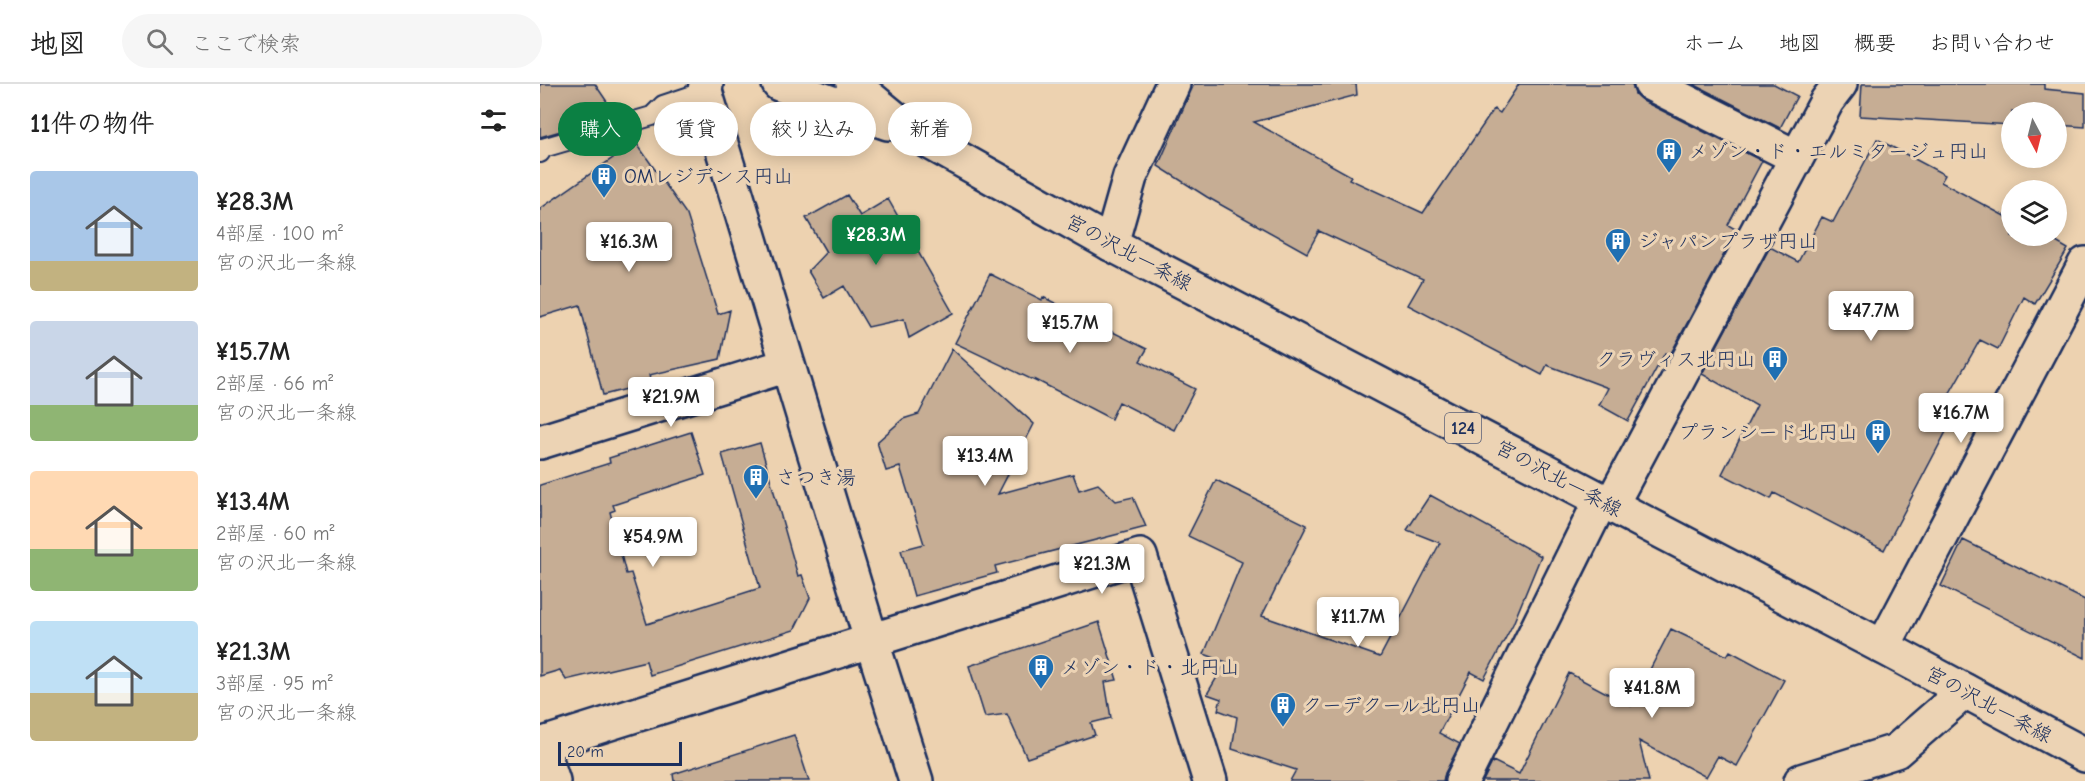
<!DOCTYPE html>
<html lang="ja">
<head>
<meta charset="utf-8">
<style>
	:root { --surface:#fff; --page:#f6f6f6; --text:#222; --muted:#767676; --line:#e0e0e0; --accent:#0b8043 }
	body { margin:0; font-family:"Comic Neue","Klee One",sans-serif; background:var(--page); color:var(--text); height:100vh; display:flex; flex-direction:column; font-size:22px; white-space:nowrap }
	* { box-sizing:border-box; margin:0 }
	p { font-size:20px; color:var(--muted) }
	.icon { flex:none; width:33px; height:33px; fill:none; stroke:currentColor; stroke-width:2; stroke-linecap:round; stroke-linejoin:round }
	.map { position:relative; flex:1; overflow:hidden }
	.details { display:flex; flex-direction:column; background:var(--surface); width:540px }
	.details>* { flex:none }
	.top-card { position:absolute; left:18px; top:18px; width:570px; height:54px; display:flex; gap:12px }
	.needle { width:39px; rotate:173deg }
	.controls { position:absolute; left:1461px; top:18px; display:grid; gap:12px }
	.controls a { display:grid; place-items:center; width:66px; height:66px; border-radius:50%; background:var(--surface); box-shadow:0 3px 15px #0003; font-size:30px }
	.scale { position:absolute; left:18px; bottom:15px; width:124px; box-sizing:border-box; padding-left:6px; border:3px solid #1b2f5e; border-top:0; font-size:16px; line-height:21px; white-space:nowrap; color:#1b2f5e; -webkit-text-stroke:4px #ecd3b4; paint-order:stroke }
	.price { position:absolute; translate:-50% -51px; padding:0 14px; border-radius:6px; background:#fff; color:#222; font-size:20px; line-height:39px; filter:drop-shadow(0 2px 3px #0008) }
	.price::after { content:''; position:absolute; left:50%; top:36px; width:18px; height:14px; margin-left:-9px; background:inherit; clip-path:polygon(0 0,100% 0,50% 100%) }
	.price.selected { background:var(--accent); color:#fff }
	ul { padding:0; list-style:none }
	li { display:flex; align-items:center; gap:18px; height:150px; padding:0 30px }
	li span { display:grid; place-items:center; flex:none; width:168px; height:120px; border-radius:6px; color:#555 }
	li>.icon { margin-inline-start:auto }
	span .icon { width:72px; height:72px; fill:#fffc; stroke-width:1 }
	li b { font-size:26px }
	h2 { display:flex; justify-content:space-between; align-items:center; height:72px; padding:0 30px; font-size:26px }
	.pill { padding:0 21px; border-radius:27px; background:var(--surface); box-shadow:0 3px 15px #0003; font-size:21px; line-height:54px }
	.pill.selected { background:var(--accent); color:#fff }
	header { display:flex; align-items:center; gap:36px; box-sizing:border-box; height:84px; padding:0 30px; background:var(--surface); border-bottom:2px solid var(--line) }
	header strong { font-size:28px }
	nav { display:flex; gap:33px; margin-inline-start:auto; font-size:21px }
	.search { width:420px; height:54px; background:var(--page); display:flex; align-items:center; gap:15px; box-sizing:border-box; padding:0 21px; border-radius:33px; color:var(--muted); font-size:22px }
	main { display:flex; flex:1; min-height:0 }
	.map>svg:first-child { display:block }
	.building { fill:#c6ad94; stroke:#1b2f5e; stroke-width:1.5 }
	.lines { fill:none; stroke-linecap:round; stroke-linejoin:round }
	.service-casing { stroke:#1b2f5e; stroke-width:22 }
	.minor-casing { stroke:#1b2f5e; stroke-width:38 }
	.primary-casing { stroke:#1b2f5e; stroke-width:38 }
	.service { stroke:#ecd3b4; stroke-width:18 }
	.minor { stroke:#ecd3b4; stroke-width:33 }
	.primary { stroke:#ecd3b4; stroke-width:33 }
	.labels { text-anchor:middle; stroke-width:6; stroke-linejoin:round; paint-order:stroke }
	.shield { fill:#ecd3b4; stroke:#5a6078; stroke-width:1.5 }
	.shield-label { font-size:18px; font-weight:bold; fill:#1b2f5e }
	.poi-label { font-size:20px; fill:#1b2f5e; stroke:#ecd3b4; text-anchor:start }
	.street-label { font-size:20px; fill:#1b2f5e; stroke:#ecd3b4 }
</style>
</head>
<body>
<header>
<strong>地図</strong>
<div class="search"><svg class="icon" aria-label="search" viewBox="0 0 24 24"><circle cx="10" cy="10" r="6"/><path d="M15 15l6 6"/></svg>ここで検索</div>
<nav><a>ホーム</a><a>地図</a><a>概要</a><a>お問い合わせ</a></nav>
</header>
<main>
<section class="details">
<h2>11件の物件<svg class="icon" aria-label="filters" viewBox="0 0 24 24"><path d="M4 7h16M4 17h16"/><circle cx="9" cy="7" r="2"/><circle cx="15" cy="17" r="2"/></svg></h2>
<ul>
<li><span style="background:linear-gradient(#a9c7e8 75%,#c2b280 0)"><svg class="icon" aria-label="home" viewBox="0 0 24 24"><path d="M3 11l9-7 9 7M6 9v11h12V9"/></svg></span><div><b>¥28.3M</b><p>4部屋 · 100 m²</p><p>宮の沢北一条線</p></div></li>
<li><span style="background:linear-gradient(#c9d6e8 70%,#8fb573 0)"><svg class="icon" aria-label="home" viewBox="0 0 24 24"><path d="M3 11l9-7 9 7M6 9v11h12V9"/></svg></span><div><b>¥15.7M</b><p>2部屋 · 66 m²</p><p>宮の沢北一条線</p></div></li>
<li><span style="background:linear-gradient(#ffd9b3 65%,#8fb573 0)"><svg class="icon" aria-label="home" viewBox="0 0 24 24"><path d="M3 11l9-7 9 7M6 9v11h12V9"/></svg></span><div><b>¥13.4M</b><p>2部屋 · 60 m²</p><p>宮の沢北一条線</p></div></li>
<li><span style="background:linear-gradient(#bfe0f5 60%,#c2b280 0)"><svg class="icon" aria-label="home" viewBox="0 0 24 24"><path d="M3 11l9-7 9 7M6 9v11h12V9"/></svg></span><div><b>¥21.3M</b><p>3部屋 · 95 m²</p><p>宮の沢北一条線</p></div></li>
</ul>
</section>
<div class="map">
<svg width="1545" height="697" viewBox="0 0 1545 697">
	<rect width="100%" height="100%" fill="#edd2b0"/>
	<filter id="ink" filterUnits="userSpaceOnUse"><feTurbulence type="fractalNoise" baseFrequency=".0167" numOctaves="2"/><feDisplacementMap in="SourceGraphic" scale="12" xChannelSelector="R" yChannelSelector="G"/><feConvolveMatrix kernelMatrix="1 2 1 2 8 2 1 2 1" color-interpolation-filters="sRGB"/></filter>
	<g filter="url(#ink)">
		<!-- building -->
		<path class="building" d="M0,0H55L76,31L0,53Z
			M654,0H816L817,11L714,38L811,92L809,95L883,129L954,25L960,29L979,0H1092L1095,10L1103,17L1222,77L1188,141L1197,146L1130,271L1125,269L1088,337L1059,321L1068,304L1007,281L1002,291L868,221L883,195L779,147L767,169L667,113L618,82Z
			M1153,0H1234L1257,12L1240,44Z
			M1322,0H1504V5L1545,9V43L1516,41V28H1472V41L1320,32Z
			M90,50L147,131L178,230L190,226L180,275L109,291L111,299L63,311L40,221L0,233V125L90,62L58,60Z
			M1337,55L1405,91L1401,98L1472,136V152H1506L1528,165L1495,220L1484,213L1458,265L1440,256L1407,314L1420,321L1344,466L1234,409L1231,415L1182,390L1217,321L1162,290L1230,163L1258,178L1282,133L1293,138Z
			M307,111L320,132L348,115L413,229L369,254L364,235L328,243L304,202L284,214L268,187L286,168L266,134Z
			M450,190L502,216L503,213L607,265L600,277L655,305L634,346L579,318L571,335L496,296L497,298L415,259Z
			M412,265L494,340L458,410L533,390L539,406L558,400L576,417L593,413L606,443L455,482L457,489L374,512L361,466L384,460L360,383L346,387L337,358L363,335L379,330Z
			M151,348L165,391L73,421L75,426L70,428L86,490L91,489L107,540L220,504L182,370L220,359L258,492L262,491L270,514L254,546L110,591L106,577L26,596L20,586L0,592V401L70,379L69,374Z
			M676,396L767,441L722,532L840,573L900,459L867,446L890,411L1001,472L973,540L944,595L931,588L899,649L920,660L905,689L903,697H750L756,686L692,665L697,633L678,626L681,615L667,610L686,578L664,570L702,478L648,452Z
			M1423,456L1545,516V574L1401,502Z
			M559,538L577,596L565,598L571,634L551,639L555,651L487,674L467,630L445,633L429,582Z
			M1131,545L1187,572L1190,567L1244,596L1197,682L1178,672L1166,693L1099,657L1109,697H943L953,677L979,690L1029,589L1091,622Z
			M254,651L269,697H134L133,690Z"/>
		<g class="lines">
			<!-- service casing -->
			<g class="service-casing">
				<path id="service" d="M0,69L3,64L112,32L123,21L165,7"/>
			</g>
			<!-- minor casing -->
			<g class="minor-casing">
				<path id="minor" d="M166,0L165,7L326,539L376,697
					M1111,0L1256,73
					M571,160L590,93L633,0
					M0,358L248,281
					M1071,421L1287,17L1300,0
					M1343,563L1545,180
					M0,661L600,472L670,697
					M1,661L13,697
					M922,697L1061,416
					M1261,697L1356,667L1425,607"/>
			</g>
			<!-- primary casing -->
			<g class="primary-casing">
				<path id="primary" d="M239,0L348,39
					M313,0L370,47L571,160L1343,563L1545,671"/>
			</g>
			<!-- service -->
			<use href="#service" class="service"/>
			<!-- minor -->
			<use href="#minor" class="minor"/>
			<!-- primary -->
			<use href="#primary" class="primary"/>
		</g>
	</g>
	<!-- icons -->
	<defs>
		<g id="building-pin" transform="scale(1.35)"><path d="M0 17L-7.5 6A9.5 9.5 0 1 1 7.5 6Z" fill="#1f6fb2" stroke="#ecd3b4"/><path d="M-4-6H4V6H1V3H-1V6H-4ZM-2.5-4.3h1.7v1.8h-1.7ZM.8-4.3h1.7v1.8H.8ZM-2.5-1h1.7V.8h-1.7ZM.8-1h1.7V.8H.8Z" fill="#fff"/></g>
	</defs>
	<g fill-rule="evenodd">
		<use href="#building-pin" x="1129" y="67"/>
		<use href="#building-pin" x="64" y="92"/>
		<use href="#building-pin" x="1078" y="157"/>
		<use href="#building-pin" x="1235" y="275"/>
		<use href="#building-pin" x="1338" y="348"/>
		<use href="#building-pin" x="216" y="393"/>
		<use href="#building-pin" x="501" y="583"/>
		<use href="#building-pin" x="743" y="621"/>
	</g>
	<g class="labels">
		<!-- shield labels -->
		<rect class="shield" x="905" y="329" width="36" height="30" rx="4.5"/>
		<g class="shield-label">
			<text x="923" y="350">124</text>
		</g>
		<!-- poi labels -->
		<g class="poi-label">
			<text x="1148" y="74">メゾン・ド・エルミタージュ円山</text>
			<text x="84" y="99">OMレジデンス円山</text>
			<text x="1098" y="164">ジャパンプラザ円山</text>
			<text x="1216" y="282" text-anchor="end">クラヴィス北円山</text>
			<text x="1318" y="355" text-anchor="end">プランシード北円山</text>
			<text x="236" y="400">さつき湯</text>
			<text x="520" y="590">メゾン・ド・北円山</text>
			<text x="762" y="628">クーデクール北円山</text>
		</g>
		<!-- street labels -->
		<g class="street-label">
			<text transform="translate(589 168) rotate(28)" y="7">宮の沢北一条線</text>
			<text transform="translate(1019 394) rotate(28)" y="7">宮の沢北一条線</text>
			<text transform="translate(1449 620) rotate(28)" y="7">宮の沢北一条線</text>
		</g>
	</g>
</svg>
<div class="controls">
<a><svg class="needle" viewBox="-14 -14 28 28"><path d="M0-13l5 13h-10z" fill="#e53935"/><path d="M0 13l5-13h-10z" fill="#767676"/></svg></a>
<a><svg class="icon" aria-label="layers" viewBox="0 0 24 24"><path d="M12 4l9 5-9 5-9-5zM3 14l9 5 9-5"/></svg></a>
</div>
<div class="scale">20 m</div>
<b class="price selected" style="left:336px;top:182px">¥28.3M</b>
<b class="price" style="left:89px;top:189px">¥16.3M</b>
<b class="price" style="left:1331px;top:258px">¥47.7M</b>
<b class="price" style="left:530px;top:270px">¥15.7M</b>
<b class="price" style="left:131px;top:344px">¥21.9M</b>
<b class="price" style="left:1421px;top:360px">¥16.7M</b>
<b class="price" style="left:445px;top:403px">¥13.4M</b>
<b class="price" style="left:113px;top:484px">¥54.9M</b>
<b class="price" style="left:562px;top:511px">¥21.3M</b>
<b class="price" style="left:818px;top:564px">¥11.7M</b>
<b class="price" style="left:1112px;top:635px">¥41.8M</b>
<div class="top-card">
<a class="pill selected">購入</a>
<a class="pill">賃貸</a>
<a class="pill">絞り込み</a>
<a class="pill">新着</a>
</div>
</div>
</main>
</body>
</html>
